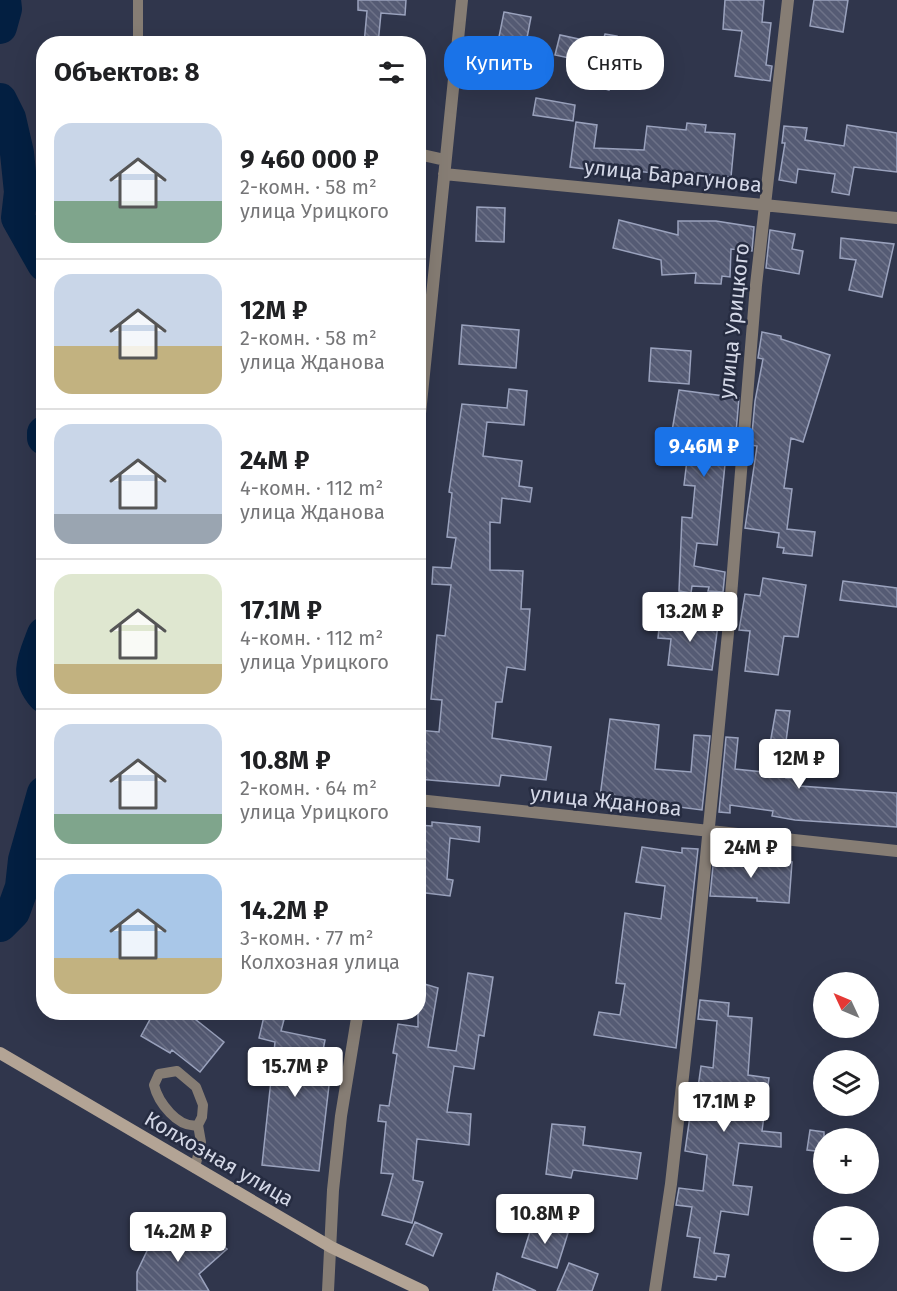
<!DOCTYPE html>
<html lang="ru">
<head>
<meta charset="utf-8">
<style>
	:root { --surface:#fff; --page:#f2f2f2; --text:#202124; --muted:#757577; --line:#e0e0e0; --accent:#1a73e8 }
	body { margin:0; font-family:"Fira Sans",sans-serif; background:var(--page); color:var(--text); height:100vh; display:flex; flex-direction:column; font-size:22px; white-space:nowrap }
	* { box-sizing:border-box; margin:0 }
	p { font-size:20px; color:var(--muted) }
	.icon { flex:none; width:33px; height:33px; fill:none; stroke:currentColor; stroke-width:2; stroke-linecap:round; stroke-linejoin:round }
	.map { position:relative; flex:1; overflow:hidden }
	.panel { position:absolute; left:36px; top:36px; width:390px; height:984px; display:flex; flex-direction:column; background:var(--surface); border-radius:24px; box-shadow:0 6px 24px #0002 }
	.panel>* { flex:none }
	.guide { position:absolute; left:444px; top:36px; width:363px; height:54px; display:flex; gap:12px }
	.needle { width:39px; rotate:314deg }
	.buttons { position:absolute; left:813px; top:972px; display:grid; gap:12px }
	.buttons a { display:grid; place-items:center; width:66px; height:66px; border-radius:50%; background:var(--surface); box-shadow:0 6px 24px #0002; font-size:30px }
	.price { position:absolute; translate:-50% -51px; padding:0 14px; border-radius:6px; background:#fff; color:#222; font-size:20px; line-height:39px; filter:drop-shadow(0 2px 3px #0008) }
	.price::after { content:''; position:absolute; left:50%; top:36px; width:18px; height:14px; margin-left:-9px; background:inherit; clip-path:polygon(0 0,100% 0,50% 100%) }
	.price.on { background:var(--accent); color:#fff }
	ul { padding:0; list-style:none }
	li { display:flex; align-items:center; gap:18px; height:150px; padding:0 18px }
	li+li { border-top:2px solid var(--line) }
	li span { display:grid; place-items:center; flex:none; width:168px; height:120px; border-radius:18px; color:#555 }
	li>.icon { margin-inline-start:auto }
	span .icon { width:72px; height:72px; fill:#fffc; stroke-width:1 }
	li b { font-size:26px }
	h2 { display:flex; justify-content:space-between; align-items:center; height:72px; padding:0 18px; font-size:26px }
	.pill { padding:0 21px; border-radius:24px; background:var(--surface); box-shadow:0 6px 24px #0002; font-size:21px; line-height:54px }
	.pill.on { background:var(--accent); color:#fff }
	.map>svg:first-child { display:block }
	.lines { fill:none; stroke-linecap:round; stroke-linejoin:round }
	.river { stroke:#031f41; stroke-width:34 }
	.building { fill:url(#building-back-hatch); stroke:#9aa2bd; stroke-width:1.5 }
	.lane { stroke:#867d74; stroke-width:10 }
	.street { stroke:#867d74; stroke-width:12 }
	.secondary { stroke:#b3a495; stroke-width:12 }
	.labels { text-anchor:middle; stroke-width:5; stroke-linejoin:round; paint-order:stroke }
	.street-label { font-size:21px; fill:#d3d7e6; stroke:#262c41 }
</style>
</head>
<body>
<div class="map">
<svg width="897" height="1291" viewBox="0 0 897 1291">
	<defs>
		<pattern id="building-back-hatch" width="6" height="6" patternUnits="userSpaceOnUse" patternTransform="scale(1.5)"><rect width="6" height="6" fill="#555b74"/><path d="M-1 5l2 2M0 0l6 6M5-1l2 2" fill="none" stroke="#6d7288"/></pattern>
	</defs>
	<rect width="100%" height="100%" fill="#30364c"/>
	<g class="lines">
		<!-- river -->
		<path class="river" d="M0,27L5,9L4,0
			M0,100L9,118L17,153L21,192L18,218L44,264
			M44,433V438
			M44,634C35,658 25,674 44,696
			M0,925L13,912L22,887L25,860L44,793"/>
	</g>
	<!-- building -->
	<path class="building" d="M358,0H406L405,15L381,13L378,44H364L367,11L358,10Z
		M725,0H764L762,22L771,23L766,65L772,66L770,81L735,76L742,31L723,29Z
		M814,0H848L843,32L810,26Z
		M504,12L531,17L526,43L499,37Z
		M605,34L617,36L610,67L615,69L609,90L591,85L597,64L555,55L560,35L602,44Z
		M536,98L575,105L573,121L533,115Z
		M576,122L597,125L594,148L644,150L647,126L686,130L687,123L706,125L705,132L735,134L731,177L700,174V178L617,169L616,173L570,167Z
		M847,125L897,133V172L854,167L849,195L832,192L835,174L798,169L796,183L779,180L785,143H782L784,126L807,128L805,140L844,146Z
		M477,207L505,208L504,242L476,241Z
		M619,220L678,235V221H716L754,227L752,251L731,249L730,277L722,276L721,284L695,283L696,273L662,275L661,260L613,248Z
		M770,230L795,234L792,249L803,251L799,274L766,268Z
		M841,238L894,244L882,297L849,290L856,260L840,258Z
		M462,325L519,330L516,368L459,364Z
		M762,332L781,336V339L830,355L803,442L791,438L784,488L792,489L787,529L815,532L812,556L783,553L784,548L777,547L779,533L745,528L757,446L751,445L755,401L763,359L758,358Z
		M651,348L691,351L689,384L649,381Z
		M509,389L527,391L524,425L487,422L483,456L522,461L519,486L532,488L530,502L502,498L500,523L490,522V570L523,571L521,609H530L525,670L507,667L502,702H496L492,738L551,747L546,780L501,775L499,786L418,779V730L439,732L442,700L431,699L437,635L445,636L451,585L432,584L433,567L451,568L456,538L447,537L452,493L449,492L462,404L507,408Z
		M679,390L739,398L735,444H727L717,545L697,543L694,566L725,572L723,592L708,591L709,587L692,586L691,593L679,591L682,517L692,518L695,486L684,485L690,435L672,431Z
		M763,578L806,585L798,637L784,636L778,675L745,671L750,631L739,630L745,594L760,596Z
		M843,581L897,588V607L840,600Z
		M660,618L718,625L712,670L668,665L671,639L658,638Z
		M776,710L790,711L785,749H790L786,778L800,779V786L897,793V827L795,820L772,816L773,811L730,805V813L719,812L726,737L738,738L735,769L765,772Z
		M610,719L659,725L655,769L691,772L694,735L710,736L702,810L600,797Z
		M432,822L480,827L479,842L450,838L447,879L453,880L450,896L418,892V825L432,826Z
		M642,847L682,853V848L698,849L676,1048L594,1035L599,1012L620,1015L625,984L616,983L625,913L661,919L665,886L636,882Z
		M714,856H733V859L792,862L789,903L757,901V898L710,896Z
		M468,973L493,977L484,1036L479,1035L474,1069L454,1066L447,1112L471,1114L469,1145L417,1139L413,1180L423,1182L412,1223L382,1215L393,1174L381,1173L386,1122L378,1121L380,1105L389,1106L397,1054L393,1053L398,1024L418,1027V982L438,988L428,1047L456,1051Z
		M700,1000L729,1003L728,1016L752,1018L748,1075L769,1078L762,1131L781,1133V1147L739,1143L733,1185L752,1187L748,1215L721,1211L714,1253L729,1255L725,1277L717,1276L716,1280L694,1277L700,1238L687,1236L692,1207L676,1205L679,1188L703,1191L707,1155L685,1151L691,1109H695L701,1066L713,1068L717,1021L698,1019Z
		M154,1012H186L224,1042L200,1072L172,1050L170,1053L141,1036Z
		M265,1012H286L281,1031L325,1040L320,1066L331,1068L319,1171L262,1165L275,1042L259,1038Z
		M552,1124L585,1127L583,1145L641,1153L637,1179L573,1170L571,1178L546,1174Z
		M810,1130L824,1132V1152L807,1150Z
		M415,1222L442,1234L433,1256L406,1244Z
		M533,1222L568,1233L557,1268L522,1257Z
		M186,1230L209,1235L227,1249L199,1274L209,1291H137V1272L147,1251L164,1236Z
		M569,1263L598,1274L592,1291H557Z
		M497,1273L536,1291H493Z"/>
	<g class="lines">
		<!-- lane -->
		<path class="lane" d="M138,44V0
			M195,1168L201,1142L198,1125L202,1117L203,1105L196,1087L177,1071L159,1074L154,1085C158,1102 178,1129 198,1125"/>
		<!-- street -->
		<path class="street" d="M418,154L445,160
			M444,174L897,218
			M418,433L462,0
			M418,800L897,851
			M328,1291L333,1190L341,1116L358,1012
			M655,1291L671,1184L695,969L728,633L756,285L788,0"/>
		<!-- secondary -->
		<path class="secondary" d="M0,1053L331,1247L423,1291"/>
	</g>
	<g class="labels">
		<!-- street labels -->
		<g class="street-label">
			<text transform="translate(673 176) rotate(6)" y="7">улица Барагунова</text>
			<text transform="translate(734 321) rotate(-84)" y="7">улица Урицкого</text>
			<text transform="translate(606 801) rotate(6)" y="7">улица Жданова</text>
			<text transform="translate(219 1159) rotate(30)" y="7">Колхозная улица</text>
		</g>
	</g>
</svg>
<div class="buttons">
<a><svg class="needle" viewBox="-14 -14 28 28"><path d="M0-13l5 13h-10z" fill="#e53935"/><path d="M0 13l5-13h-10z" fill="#757577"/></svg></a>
<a><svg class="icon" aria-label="layers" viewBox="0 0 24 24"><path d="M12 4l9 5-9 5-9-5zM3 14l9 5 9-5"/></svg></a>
<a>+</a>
<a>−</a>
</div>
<b class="price on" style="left:704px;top:478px">9.46M ₽</b>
<b class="price" style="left:690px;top:643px">13.2M ₽</b>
<b class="price" style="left:799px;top:790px">12M ₽</b>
<b class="price" style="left:751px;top:879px">24M ₽</b>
<b class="price" style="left:295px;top:1098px">15.7M ₽</b>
<b class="price" style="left:724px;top:1133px">17.1M ₽</b>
<b class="price" style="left:545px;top:1245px">10.8M ₽</b>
<b class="price" style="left:178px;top:1263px">14.2M ₽</b>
<div class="guide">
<a class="pill on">Купить</a>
<a class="pill">Снять</a>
</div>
<section class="panel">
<h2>Объектов: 8<svg class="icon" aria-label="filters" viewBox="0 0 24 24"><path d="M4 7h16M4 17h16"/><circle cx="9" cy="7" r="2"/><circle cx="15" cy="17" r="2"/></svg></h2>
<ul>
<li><span style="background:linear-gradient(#c9d6e8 65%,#7fa58c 0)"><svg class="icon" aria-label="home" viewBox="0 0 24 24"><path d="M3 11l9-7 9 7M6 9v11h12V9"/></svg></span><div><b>9 460 000 ₽</b><p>2-комн. · 58 m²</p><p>улица Урицкого</p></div></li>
<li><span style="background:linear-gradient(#c9d6e8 60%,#c2b280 0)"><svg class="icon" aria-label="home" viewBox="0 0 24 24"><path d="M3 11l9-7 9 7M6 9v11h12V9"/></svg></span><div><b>12M ₽</b><p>2-комн. · 58 m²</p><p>улица Жданова</p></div></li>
<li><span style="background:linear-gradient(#c9d6e8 75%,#9aa5b1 0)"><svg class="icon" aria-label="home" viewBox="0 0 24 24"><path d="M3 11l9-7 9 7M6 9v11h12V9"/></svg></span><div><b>24M ₽</b><p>4-комн. · 112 m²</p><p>улица Жданова</p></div></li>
<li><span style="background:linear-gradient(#dfe7d0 75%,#c2b280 0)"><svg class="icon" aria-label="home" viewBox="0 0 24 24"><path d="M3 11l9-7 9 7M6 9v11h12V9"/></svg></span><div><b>17.1M ₽</b><p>4-комн. · 112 m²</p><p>улица Урицкого</p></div></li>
<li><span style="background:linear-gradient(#c9d6e8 75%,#7fa58c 0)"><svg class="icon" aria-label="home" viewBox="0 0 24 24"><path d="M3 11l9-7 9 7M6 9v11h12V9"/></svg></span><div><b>10.8M ₽</b><p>2-комн. · 64 m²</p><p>улица Урицкого</p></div></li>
<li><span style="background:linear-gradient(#a9c7e8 70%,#c2b280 0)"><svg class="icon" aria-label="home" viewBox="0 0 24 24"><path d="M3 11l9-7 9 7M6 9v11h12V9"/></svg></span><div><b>14.2M ₽</b><p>3-комн. · 77 m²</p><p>Колхозная улица</p></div></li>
</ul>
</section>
</div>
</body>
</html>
